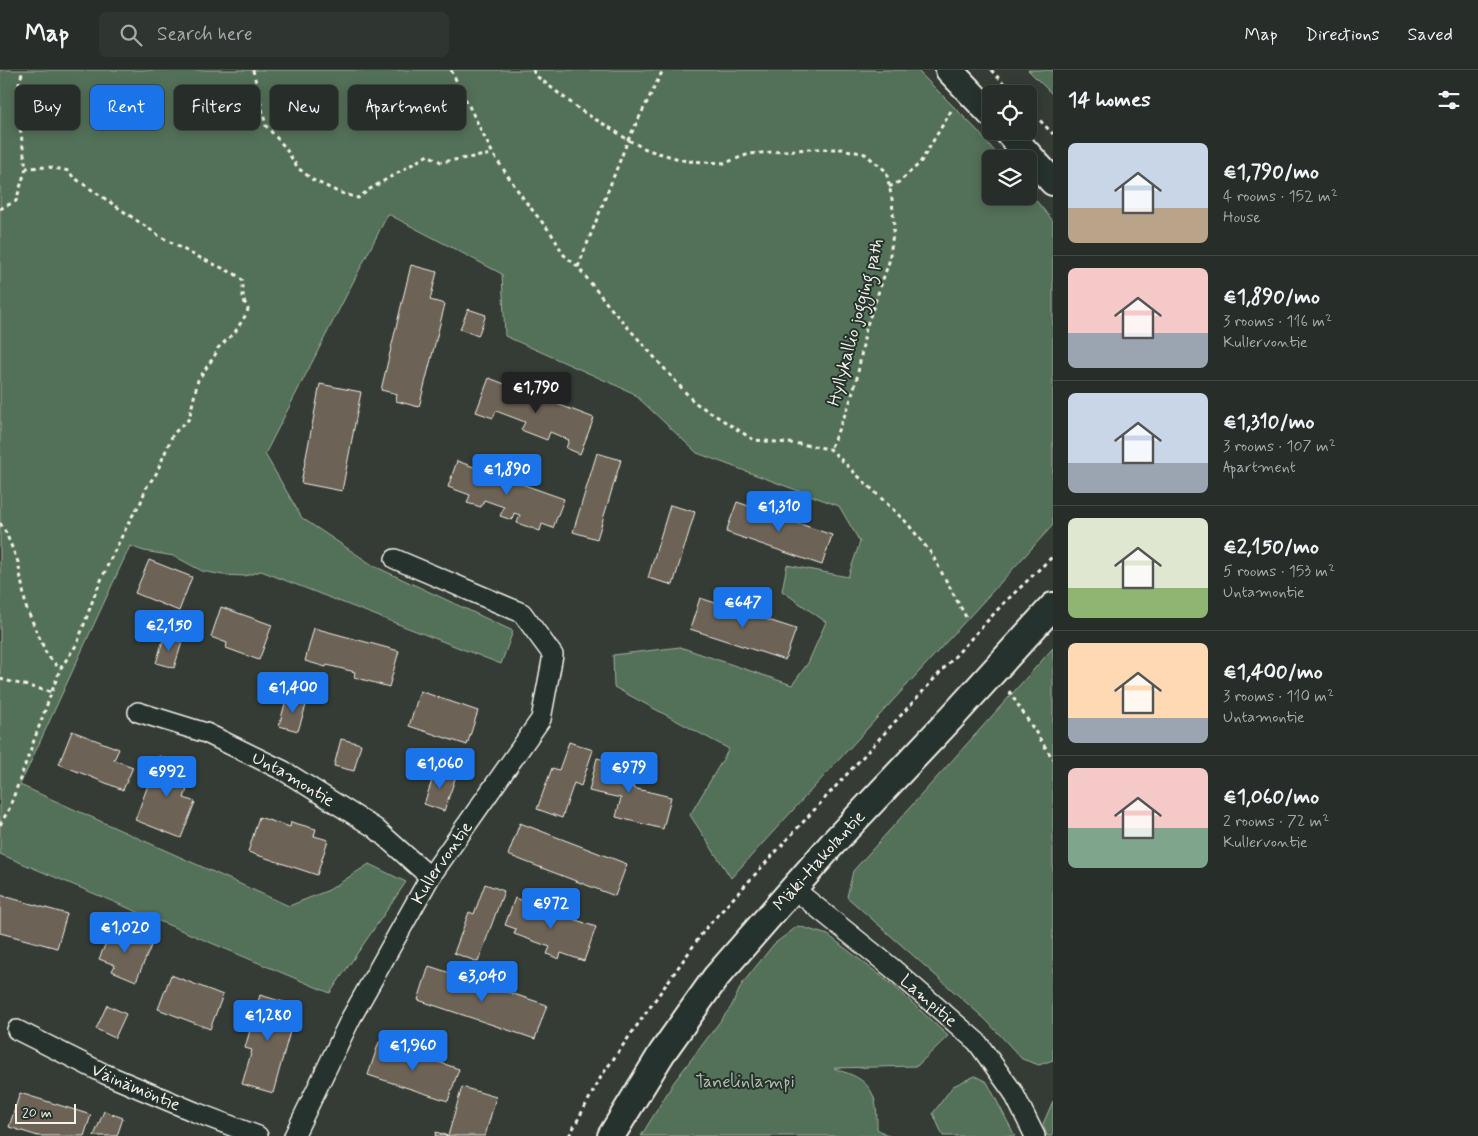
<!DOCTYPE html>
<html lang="en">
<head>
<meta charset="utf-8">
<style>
	:root { --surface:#272d28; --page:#2f3530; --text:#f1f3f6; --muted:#a4a8a8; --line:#434945; --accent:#1a73e8 }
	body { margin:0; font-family:Mynerve,sans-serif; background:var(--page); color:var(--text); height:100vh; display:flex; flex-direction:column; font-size:19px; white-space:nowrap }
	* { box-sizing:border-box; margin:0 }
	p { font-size:16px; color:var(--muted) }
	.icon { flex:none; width:28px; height:28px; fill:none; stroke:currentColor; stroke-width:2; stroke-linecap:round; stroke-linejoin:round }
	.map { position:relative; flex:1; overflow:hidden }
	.sheet { display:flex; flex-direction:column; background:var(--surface); width:425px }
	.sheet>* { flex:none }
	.guide { position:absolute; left:15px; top:15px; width:475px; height:45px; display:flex; gap:10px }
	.tools { position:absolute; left:982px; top:15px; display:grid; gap:10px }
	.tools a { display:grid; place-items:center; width:55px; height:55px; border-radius:8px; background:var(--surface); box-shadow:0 2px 12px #0003,0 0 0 1px var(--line); font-size:25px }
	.scale { position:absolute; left:15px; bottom:12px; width:61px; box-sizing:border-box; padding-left:5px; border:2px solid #f4f1e8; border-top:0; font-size:14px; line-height:18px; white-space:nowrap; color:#f4f1e8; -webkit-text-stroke:4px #26332d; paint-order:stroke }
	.price { position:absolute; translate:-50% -42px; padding:0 11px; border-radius:5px; background:var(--accent); color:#fff; font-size:16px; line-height:32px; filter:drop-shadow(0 1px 2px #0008) }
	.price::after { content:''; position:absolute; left:50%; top:30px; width:15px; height:11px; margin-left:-8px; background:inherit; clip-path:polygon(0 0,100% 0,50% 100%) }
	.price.on { background:#222; color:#fff }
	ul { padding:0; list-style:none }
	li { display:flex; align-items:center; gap:15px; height:125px; padding:0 15px }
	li+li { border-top:1px solid var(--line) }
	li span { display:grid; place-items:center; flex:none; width:140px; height:100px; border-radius:8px; color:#555 }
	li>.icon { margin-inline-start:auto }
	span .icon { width:60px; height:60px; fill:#fffc; stroke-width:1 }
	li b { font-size:21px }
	h2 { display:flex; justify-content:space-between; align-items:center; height:60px; padding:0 15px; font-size:21px }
	.chip { padding:0 18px; border-radius:8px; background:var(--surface); box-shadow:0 2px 12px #0003,0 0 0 1px var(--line); font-size:18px; line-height:45px }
	.chip.on { background:var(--accent); color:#fff }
	header { display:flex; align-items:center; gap:30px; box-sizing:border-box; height:70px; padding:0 25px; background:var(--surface); border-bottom:1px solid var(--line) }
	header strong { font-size:24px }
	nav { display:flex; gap:28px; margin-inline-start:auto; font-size:18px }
	.search { width:350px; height:45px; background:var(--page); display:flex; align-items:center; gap:12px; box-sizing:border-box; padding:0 18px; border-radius:8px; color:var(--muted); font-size:19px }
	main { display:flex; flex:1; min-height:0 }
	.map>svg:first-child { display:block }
	.green { fill:#527058; stroke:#a3b0a0 }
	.building { fill:#6c6255; stroke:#f4f1e8 }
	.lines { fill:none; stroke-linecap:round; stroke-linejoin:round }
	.street-casing { stroke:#f4f1e8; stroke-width:22 }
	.secondary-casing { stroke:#f4f1e8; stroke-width:30 }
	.path { stroke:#f4f1e8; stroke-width:3; stroke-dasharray:4 4; stroke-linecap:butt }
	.street { stroke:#26332d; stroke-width:19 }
	.secondary { stroke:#26332d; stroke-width:26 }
	.labels { text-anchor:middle; stroke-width:4; stroke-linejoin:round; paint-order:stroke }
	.street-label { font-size:18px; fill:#f4f1e8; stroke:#26332d }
	.park-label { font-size:18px; fill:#b3bdae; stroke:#26332d }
</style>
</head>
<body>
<header>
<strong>Map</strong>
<div class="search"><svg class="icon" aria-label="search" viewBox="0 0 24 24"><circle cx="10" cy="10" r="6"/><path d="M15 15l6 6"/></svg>Search here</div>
<nav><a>Map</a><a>Directions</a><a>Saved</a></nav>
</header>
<main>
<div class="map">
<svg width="1053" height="1066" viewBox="0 0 1053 1066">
	<rect width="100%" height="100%" fill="#343c35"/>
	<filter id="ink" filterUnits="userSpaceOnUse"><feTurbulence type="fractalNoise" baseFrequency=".02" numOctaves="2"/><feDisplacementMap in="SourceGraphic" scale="10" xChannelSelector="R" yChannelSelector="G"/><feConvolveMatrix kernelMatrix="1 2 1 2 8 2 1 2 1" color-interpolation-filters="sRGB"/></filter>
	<g filter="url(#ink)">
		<!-- green -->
		<path class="green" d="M0,0H917L976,59L1001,89H991V126H1029V122L1053,151V455L731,808L690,745L729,679L614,617L613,585L680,577L792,615L808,593L826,552L782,521L787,495L848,507L860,472L839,436L697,383L633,323L505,266L502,204L388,144L265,384L302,448L374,496L513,561L501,594L261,501L245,506L223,505L202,501L174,486L144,481L130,476L20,715L289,836L329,820L369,794L406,812L330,923L0,784Z
			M1028,0H1053V25Z
			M1053,578V990L1039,995L1022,989L986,950L847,827L853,801Z
			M798,856L828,865L894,916L948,966L917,996L834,998C839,1001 846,1002 852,1005C877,1016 877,1036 877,1059L889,1066H641L674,1012L731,937L742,914L774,874Z
			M975,1006L987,1012L1015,1066H943L933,1043L953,1016Z
			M1053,1031V1066H1047L1043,1054Z"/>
		<!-- building -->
		<path class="building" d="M411,195L437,202L430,230L445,234L419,337L396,331L397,324L381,320Z
			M468,239L486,245L478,266L460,259Z
			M489,308L594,348L580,384L566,378L569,370L550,362L547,370L521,360L525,352L496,341L493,348L476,342Z
			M320,314L361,322L342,421L301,413Z
			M597,383L621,390L597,469L573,462Z
			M457,391L564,429L553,458L542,454L540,461L517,453L520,445L514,443L512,450L500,446L504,437L484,430L481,437L467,433L470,425L448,417Z
			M737,432L832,465L822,495L726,462Z
			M670,435L695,442L673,515L648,508Z
			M149,490L192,507L179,541L135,523Z
			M700,528L796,559L785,590L690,559Z
			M221,537L272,555L259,590L226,578L227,573L211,567Z
			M314,558L399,581L389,617L354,607L355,602L327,595L326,597L305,591Z
			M164,567L182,572L174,598L156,593Z
			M420,621L478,641L467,675L409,656Z
			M287,626L307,632L298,661L279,656Z
			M72,661L119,679L114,690L133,697L123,720L59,694Z
			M341,669L361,674L354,701L334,696Z
			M569,672L593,680L581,716L574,713L562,748L537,739L552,698L559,700Z
			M159,686L194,699L184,728L195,732L181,768L135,750Z
			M597,688L638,698L633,718L671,727L663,759L616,747L621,728L589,721Z
			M436,699L456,706L444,741L424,734Z
			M259,747L290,757L291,752L316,759L314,766L328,770L317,805L248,782Z
			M520,753L627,794L615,826L508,785Z
			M485,814L504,821L478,892L454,883L469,842L474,844Z
			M0,825L67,844L57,878L0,863Z
			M515,828L596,857L584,891L561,883L559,889L547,884L550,877L514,864L516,859L505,855Z
			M112,859L151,876L136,911L112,901L115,895L99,889Z
			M429,896L547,935L535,969L418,930Z
			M171,905L223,925L210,959L158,939Z
			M260,925L297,936L273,1023L242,1014L252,980L245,978Z
			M107,935L126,944L115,968L96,959Z
			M379,972L459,999L448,1031L368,1005Z
			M462,1017L496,1027L485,1066H435L436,1062L448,1066Z
			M20,1023L91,1045L84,1066H38L9,1057Z
			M104,1041L123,1048L117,1066H94Z"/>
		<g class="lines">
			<!-- street casing -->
			<g class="street-casing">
				<g id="street">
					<path id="s1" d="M138,642L206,663L284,701L375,758L430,807"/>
					<path id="s2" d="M794,819L892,898L977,972L1013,1022L1035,1066"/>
					<path id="s3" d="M17,960L105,1004L195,1042L258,1066"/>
					<path id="s4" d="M294,1066L351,948L430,807L541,649L553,585L522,543L395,489"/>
				</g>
			</g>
			<!-- secondary casing -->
			<g class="secondary-casing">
				<g id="secondary">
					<path d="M949,0L991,44"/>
					<path d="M1007,61L1053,112"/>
					<path id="s5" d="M611,1066L662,983L716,907L834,772L953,646L1053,536"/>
				</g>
			</g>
			<!-- path -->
			<path class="path" d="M253,0L266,56L284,76L298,98L313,110L338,122L358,128L370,119L428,85L441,92L493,84
				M451,0L493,84L525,131L551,163L564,185L578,197L608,235L694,332L754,370L800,374L830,379L907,453L931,483L966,547
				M533,0L535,5L583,42L612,59L628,70L648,80L686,91L725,93L749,84L808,79H842L865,84L886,101L892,129L894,156L889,192L866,258L857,308L849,335L830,379
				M991,0L1014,24
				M1029,39L1053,64
				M889,117L899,112L920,93L951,41
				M0,139L16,131L26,98L20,57L18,17L23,0
				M578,197L628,70L663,0
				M0,453L6,463L18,492L26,537L47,585L60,599
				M0,609L52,622
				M1009,621L1053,689
				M0,755L9,739L60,599L77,574L95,524L110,490L131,448L141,432L146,418L156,404L173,364L189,349L198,310L215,285L218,278L235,262L247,243L248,239L243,229V211L235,204L192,184L161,167L73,107L69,101L49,97L26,98
				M569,1066L602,1005L706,858L1001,536L1053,486"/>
			<!-- street -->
			<use href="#street" class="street"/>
			<!-- secondary -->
			<use href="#secondary" class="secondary"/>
		</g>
	</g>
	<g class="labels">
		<!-- street labels -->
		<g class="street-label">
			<text transform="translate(855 252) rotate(-75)" y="6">Hyllykallio jogging path</text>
			<text dy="6" stroke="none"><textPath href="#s1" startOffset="170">Untamontie</textPath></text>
			<text dy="6" stroke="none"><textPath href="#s5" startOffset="346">Mäki-Hakolantie</textPath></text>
			<text dy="6" stroke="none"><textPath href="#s4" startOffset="311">Kullervontie</textPath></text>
			<text dy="6" stroke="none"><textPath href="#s2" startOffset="175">Lampitie</textPath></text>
			<text dy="6" stroke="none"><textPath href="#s3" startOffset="132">Väinämöntie</textPath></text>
		</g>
		<!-- park labels -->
		<g class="park-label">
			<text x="745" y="1017">Tanelinlampi</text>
		</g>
	</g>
</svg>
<div class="tools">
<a><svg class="icon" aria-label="locate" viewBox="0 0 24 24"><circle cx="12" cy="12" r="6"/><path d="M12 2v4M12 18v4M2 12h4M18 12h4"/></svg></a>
<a><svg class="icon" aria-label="layers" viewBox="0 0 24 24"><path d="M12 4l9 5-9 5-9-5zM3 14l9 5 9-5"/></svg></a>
</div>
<div class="scale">20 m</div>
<b class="price on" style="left:536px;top:344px">€1,790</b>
<b class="price" style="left:507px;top:426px">€1,890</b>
<b class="price" style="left:779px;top:463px">€1,310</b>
<b class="price" style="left:743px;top:559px">€647</b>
<b class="price" style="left:169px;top:582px">€2,150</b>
<b class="price" style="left:293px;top:644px">€1,400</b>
<b class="price" style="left:440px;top:720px">€1,060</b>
<b class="price" style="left:629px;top:724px">€979</b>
<b class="price" style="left:167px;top:728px">€992</b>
<b class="price" style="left:551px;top:860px">€972</b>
<b class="price" style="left:125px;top:884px">€1,020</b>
<b class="price" style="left:482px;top:933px">€3,040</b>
<b class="price" style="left:268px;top:972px">€1,280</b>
<b class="price" style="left:413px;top:1002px">€1,960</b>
<div class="guide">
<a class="chip">Buy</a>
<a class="chip on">Rent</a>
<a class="chip">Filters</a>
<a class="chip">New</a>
<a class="chip">Apartment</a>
</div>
</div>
<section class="sheet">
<h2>14 homes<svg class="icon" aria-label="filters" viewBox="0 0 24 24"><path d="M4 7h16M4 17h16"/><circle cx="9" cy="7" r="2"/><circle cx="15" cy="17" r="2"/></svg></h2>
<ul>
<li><span style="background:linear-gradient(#c9d6e8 65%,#b9a48a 0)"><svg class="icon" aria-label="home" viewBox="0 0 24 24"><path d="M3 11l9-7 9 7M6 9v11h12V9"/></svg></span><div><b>€1,790/mo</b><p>4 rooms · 152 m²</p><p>House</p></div></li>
<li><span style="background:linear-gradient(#f6c9c9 65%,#9aa5b1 0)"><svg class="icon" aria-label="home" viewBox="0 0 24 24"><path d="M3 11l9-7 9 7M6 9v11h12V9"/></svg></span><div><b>€1,890/mo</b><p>3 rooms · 116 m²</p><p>Kullervontie</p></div></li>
<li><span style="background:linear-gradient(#c9d6e8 70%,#9aa5b1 0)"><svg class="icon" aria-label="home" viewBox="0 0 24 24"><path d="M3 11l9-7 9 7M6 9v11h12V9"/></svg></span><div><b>€1,310/mo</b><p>3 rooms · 107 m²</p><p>Apartment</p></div></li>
<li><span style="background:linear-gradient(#dfe7d0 70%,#8fb573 0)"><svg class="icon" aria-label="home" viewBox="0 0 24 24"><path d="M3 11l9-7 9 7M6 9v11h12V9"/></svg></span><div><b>€2,150/mo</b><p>5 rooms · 153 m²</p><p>Untamontie</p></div></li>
<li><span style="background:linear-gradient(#ffd9b3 75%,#9aa5b1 0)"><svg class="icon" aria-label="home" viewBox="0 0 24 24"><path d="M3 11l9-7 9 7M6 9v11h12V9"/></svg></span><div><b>€1,400/mo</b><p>3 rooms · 110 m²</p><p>Untamontie</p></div></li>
<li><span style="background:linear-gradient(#f6c9c9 60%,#7fa58c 0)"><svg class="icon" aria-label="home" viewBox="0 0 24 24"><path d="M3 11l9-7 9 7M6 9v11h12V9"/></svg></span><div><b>€1,060/mo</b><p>2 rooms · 72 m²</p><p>Kullervontie</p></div></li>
</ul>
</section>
</main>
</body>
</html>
